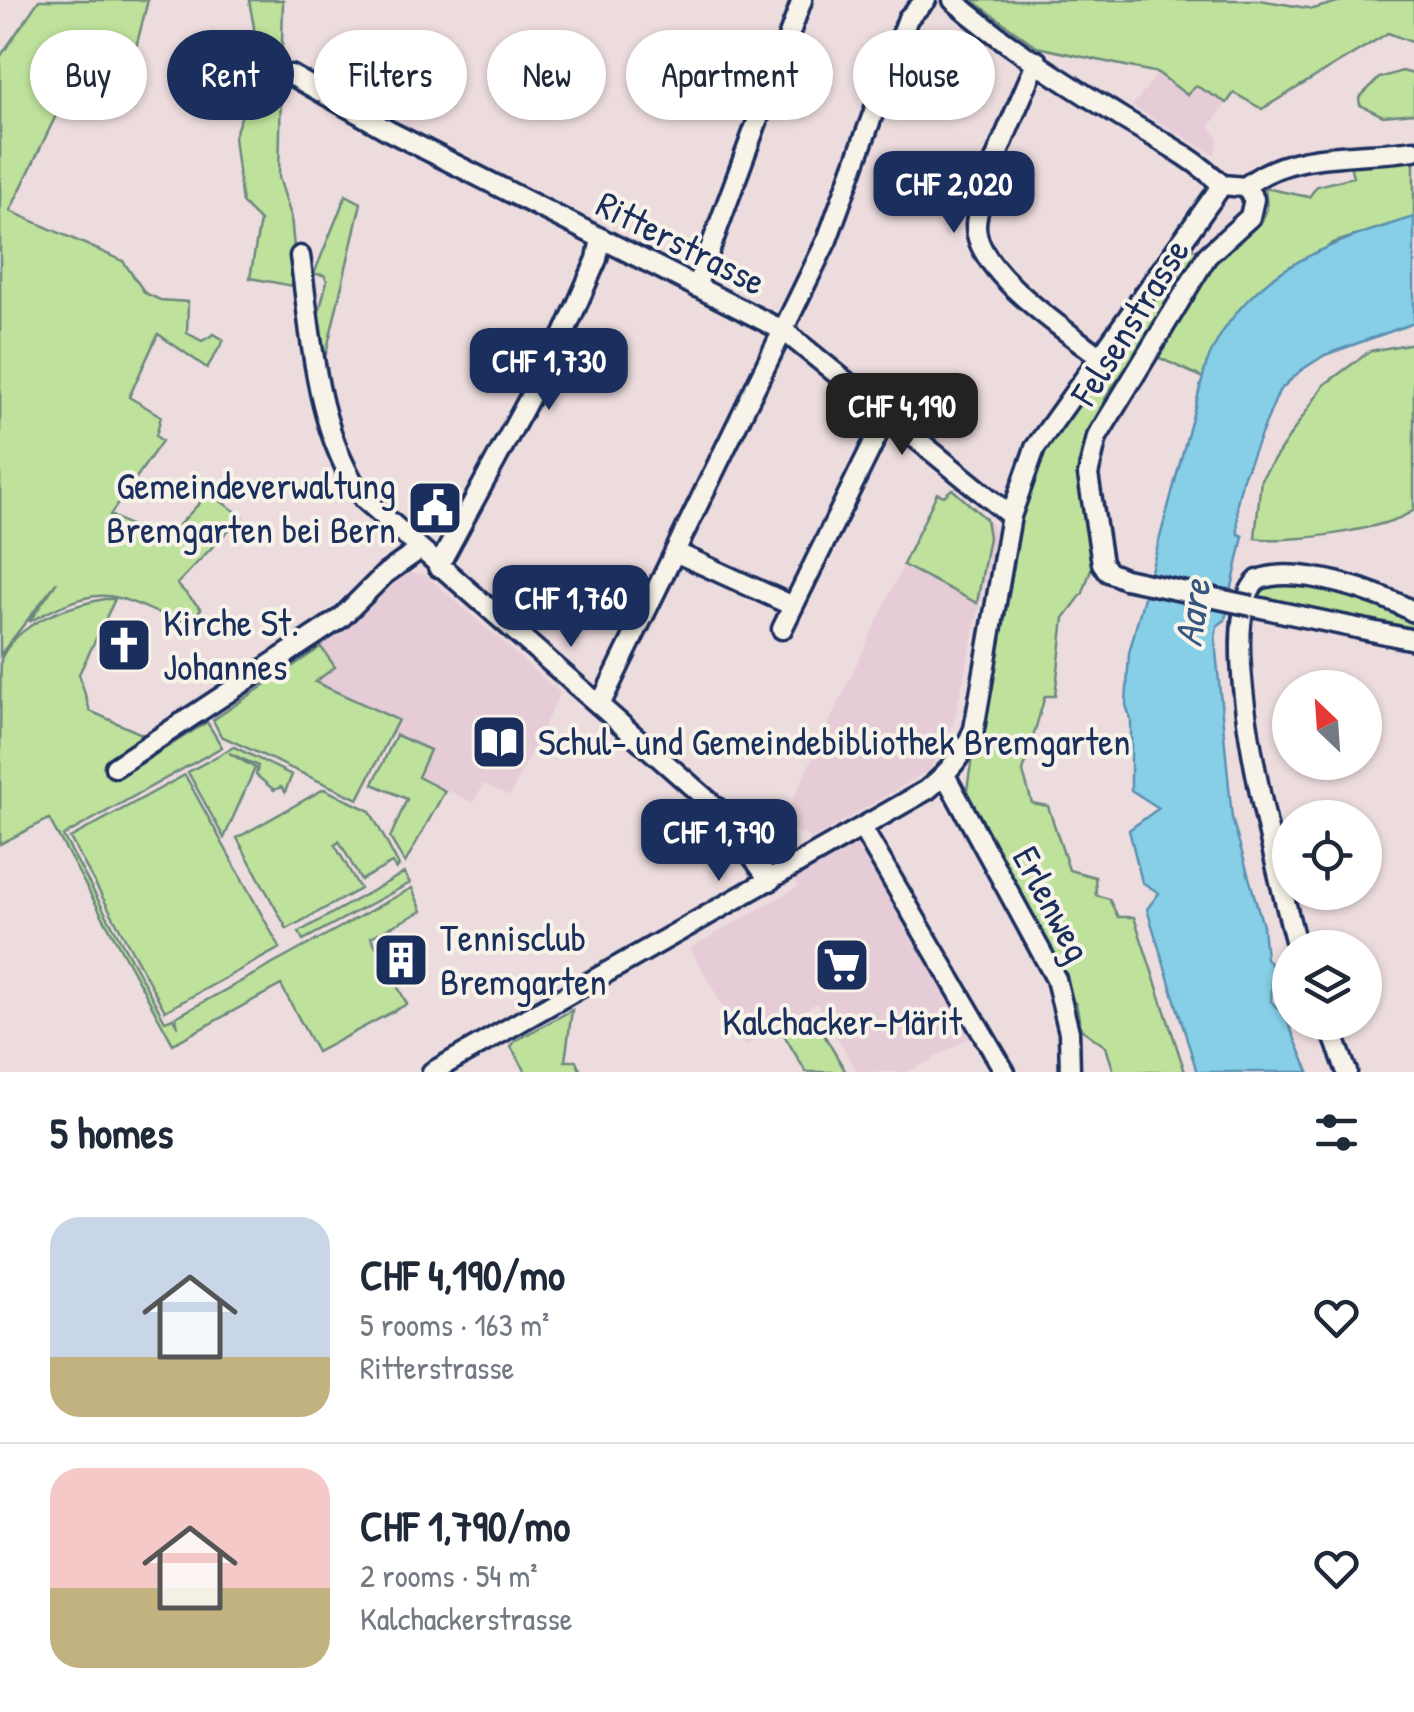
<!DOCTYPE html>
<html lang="en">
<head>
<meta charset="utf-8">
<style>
	:root { --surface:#fff; --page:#f2f2f3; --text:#1f2937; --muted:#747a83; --line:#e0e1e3; --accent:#1b2f5e }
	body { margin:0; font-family:"Patrick Hand",sans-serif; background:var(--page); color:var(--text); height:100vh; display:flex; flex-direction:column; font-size:38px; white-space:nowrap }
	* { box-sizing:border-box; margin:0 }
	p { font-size:32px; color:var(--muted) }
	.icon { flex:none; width:55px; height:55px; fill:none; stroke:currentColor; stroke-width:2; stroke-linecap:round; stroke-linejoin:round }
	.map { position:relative; height:1072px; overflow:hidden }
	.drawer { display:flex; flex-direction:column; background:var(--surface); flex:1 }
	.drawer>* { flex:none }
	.top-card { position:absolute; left:30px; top:30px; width:1355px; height:90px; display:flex; gap:20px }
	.needle { width:65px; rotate:335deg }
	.controls { position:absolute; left:1272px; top:670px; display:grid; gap:20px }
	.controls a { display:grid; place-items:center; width:110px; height:110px; border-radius:50%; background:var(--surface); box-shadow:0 2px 8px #0004; font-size:50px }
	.price { position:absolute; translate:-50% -85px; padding:0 22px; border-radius:20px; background:var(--accent); color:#fff; font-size:32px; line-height:65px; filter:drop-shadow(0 2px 5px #0008) }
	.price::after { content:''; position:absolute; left:50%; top:60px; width:30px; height:22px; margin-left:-15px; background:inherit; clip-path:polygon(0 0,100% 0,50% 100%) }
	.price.active { background:#222; color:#fff }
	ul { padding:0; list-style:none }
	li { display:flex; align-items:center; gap:30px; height:250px; padding:0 50px }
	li+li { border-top:2px solid var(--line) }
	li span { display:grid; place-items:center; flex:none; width:280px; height:200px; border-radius:30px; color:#555 }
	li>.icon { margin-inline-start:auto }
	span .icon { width:120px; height:120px; fill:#fffc; stroke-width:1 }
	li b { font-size:42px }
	h2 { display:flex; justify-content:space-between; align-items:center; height:120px; padding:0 50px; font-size:42px }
	.chip { padding:0 35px; border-radius:45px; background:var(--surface); box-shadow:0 2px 8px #0004; font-size:35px; line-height:90px }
	.chip.active { background:var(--accent); color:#fff }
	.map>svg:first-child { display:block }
	.built { fill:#e6ccd7 }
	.green { fill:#bee29c; stroke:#6c887d; stroke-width:2.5 }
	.water { fill:#86cfe6; stroke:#5b8fb0; stroke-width:2.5 }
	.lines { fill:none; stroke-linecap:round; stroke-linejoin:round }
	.minor-casing { stroke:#1b2f5e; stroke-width:25 }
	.minor { stroke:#f7f3e8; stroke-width:18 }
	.minor-bridge-casing { stroke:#1b2f5e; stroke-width:25; stroke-linecap:butt }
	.minor-bridge { stroke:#f7f3e8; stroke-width:18 }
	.labels { text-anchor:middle; stroke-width:8; stroke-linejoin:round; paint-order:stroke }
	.street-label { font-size:38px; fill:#1b2f5e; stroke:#f7f3e8 }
	.poi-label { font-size:38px; fill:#1b2f5e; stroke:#f7f3e8; text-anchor:start }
	.water-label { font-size:40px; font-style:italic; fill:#365780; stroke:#f7f3e8 }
</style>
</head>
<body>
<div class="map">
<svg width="1414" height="1072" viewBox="0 0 1414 1072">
	<rect width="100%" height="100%" fill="#eddcde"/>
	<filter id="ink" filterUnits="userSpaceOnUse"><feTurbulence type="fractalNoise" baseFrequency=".01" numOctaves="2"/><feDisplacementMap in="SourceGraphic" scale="20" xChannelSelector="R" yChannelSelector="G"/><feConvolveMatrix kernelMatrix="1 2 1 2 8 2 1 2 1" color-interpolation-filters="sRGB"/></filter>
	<g filter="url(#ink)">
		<!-- built -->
		<path class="built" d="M1158,73L1187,94L1195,86L1227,103L1210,126L1218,138L1214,155L1132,106Z
			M952,489L992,524L995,535L954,722L931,769L813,839L782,823L937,493L944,496Z
			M407,572L426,575L560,693L510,796L484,784L474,803L418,777L430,750L392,733L398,721L314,682L335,667L321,647L348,629Z
			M849,843L864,846L973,1036L909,1072H857L817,1003L745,1046L690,948L798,887L793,876Z"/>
		<!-- green -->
		<path class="green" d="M39,0H148L125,91L73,80L10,211L123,261L145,293L160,300L188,302L187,333L202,341L214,334L224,340L207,368L158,334L129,397L161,416L156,436L162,441L110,515L163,542L209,493L242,516L177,584L201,609L192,619L185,615L180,623C108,591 103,583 29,622L57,582L0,655V57Z
			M249,0H283L279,177L291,216L297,281L293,286L250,278L260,221L242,203L234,137L247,101L250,77L254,27Z
			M972,0H1260L1313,9L1345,0H1414V43L1388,33L1262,109L1234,93L1227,103L1196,86L1187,95L1158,73L1037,47Z
			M1402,71L1414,74V113L1383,116L1360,105L1359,98L1379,78Z
			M1414,155V217L1332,243L1207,362L1203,378L1153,355L1212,260L1261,223L1267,209L1265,188L1309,197L1317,186L1353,177L1349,160Z
			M346,195L361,203L325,358L317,320L327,281L324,275L314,274Z
			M1188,246L1201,253L1140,351L1110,390L1084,440L1078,466L1092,566L1083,593L1064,618L1055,696H1045L1023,772L1032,803L1048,806L1069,870L1095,877L1096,895L1109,899L1118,917H1134L1185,1072H1114L1106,1047L1081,1029L1076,1003L1070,1002L1036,924L972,806L967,790L972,757L984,724L1018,521L1045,448Z
			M1414,343V510C1391,529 1286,544 1255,538L1261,479L1324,385L1370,351Z
			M952,489L986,519L989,537L977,603L903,565L937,493L944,496Z
			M1285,581L1356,594L1414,617V628L1257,597L1266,584Z
			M104,599H115L79,674L90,711L144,735L105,761L117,779L207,722L222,747L63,836L165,1021L173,1018L178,1027L176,1017L412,888L422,911L371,937L407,1004L317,1052L281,985L173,1044L49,819L0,844C0,813 0,678 1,659C18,621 67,607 104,599Z
			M321,647L335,667L315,682L398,720L358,799L221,736L213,720Z
			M396,735L430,750L418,777L445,791L405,863L390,838L407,799L373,784Z
			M234,747L292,775L285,792L281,787L274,790L256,775L258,766L229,753L255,768L224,838L188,772Z
			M185,775L280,948L165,1011L70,838Z
			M324,789L370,811L399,866L396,869L392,863L361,880L339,841L335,845L360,889L287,929L237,838Z
			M404,873L410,883L303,940L299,932Z
			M572,1010L565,1061H576L581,1072H526L511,1047L515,1041Z
			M811,1013L846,1072H806L781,1030Z"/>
		<!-- water -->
		<path class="water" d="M1414,217V323L1325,355L1300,371L1279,391L1243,478L1237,503L1238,534L1243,536L1225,620L1217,626L1215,640L1232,818L1263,926L1266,958L1273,967L1271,1001L1286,1018L1309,1072H1197L1147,909L1159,893L1142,882L1129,830L1159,808L1131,790V720L1126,705L1129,653L1207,362C1246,270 1326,244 1414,217Z"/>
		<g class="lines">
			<!-- minor casing -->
			<g class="minor-casing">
				<path id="minor" d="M953,0C1003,44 1063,81 1119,116C1156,139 1191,155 1222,185
					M1037,61C1023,95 976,196 976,226C976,272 1066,330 1100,357
					M291,75L389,131L784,331L1011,516
					M1245,187C1290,149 1359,158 1414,150
					M300,256C312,339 315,430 364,499L719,810L770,881
					M696,287L802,0
					M675,552L793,606
					M438,567L564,334L597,259L601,238
					M1125,579L1108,572L1102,563L1088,475L1097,437L1207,256L1250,217L1254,199L1245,187L1222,185
					M1252,606L1414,640
					M782,629L887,415
					M600,705L827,240L908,18L926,0
					M115,767L341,618L385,574L419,550
					M945,775L1056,979L1069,1032L1070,1072
					M862,828L1005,1072
					M1297,948C1281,885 1208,622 1258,580C1295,564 1381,592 1414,612
					M1328,1022L1347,1072
					M432,1072L927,790C949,772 963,755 974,729L1011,516L1035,448L1222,185"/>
			</g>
			<!-- minor -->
			<use href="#minor" class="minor"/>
			<!-- minor-bridge casing -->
			<g class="minor-bridge-casing">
				<path id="minor-bridge" d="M1125,579L1252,606"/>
			</g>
			<!-- minor-bridge -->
			<use href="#minor-bridge" class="minor-bridge"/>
		</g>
	</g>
	<!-- icons -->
	<defs>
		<g id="civic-square" transform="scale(2.875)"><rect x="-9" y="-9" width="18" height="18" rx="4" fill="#1b2f5e" stroke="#f7f3e8"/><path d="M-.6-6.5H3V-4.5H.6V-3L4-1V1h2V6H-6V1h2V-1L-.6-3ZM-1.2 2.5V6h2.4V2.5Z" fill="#fff"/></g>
		<g id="church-square" transform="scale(2.875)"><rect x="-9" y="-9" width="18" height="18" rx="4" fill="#1b2f5e" stroke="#f7f3e8"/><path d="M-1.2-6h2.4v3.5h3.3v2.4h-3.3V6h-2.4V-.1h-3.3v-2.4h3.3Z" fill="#fff"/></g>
		<g id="library-square" transform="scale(2.875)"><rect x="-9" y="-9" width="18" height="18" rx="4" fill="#1b2f5e" stroke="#f7f3e8"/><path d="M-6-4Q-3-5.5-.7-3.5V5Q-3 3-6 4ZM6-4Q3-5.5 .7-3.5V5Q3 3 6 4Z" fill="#fff"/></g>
		<g id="building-square" transform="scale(2.875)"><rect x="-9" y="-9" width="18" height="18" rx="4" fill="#1b2f5e" stroke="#f7f3e8"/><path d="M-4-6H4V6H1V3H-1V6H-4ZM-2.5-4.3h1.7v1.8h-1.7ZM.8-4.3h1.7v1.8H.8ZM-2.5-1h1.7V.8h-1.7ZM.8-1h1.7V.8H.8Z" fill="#fff"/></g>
		<g id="supermarket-square" transform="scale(2.875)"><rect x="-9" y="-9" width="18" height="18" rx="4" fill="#1b2f5e" stroke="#f7f3e8"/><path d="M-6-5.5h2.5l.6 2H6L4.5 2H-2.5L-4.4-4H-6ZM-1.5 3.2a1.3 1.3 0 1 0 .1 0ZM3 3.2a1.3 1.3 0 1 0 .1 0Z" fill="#fff"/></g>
	</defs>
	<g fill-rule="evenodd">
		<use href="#civic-square" x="435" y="508"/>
		<use href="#church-square" x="124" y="645"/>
		<use href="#library-square" x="499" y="742"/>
		<use href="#building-square" x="401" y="960"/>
		<use href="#supermarket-square" x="842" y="965"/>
	</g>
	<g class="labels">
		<!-- street labels -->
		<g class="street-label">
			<text transform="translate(681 243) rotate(27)" y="13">Ritterstrasse</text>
			<text transform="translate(1130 322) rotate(-58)" y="13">Felsenstrasse</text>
			<text transform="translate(1052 904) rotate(62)" y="13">Erlenweg</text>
		</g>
		<!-- poi labels -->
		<g class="poi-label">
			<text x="396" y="499" text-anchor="end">Gemeindeverwaltung<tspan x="396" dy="44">Bremgarten bei Bern</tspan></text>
			<text x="163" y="636">Kirche St.<tspan x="163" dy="44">Johannes</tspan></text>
			<text x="538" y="755">Schul- und Gemeindebibliothek Bremgarten</text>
			<text x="440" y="951">Tennisclub<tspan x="440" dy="44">Bremgarten</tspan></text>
			<text x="842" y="1035" text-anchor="middle">Kalchacker-Märit</text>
		</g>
		<!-- water labels -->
		<g class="water-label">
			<text transform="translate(1192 613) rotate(-82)" y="14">Aare</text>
		</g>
	</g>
</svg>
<div class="controls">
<a><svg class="needle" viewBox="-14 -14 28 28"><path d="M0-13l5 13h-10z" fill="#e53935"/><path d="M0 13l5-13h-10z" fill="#747a83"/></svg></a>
<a><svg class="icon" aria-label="locate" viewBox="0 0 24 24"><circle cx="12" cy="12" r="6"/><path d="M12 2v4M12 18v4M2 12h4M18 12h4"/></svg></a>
<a><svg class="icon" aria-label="layers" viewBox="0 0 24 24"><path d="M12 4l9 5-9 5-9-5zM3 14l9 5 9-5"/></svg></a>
</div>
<b class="price" style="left:954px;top:236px">CHF 2,020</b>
<b class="price" style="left:549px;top:413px">CHF 1,730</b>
<b class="price active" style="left:902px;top:458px">CHF 4,190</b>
<b class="price" style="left:571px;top:650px">CHF 1,760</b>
<b class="price" style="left:719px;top:884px">CHF 1,790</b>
<div class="top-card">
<a class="chip">Buy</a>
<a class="chip active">Rent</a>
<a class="chip">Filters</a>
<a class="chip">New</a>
<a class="chip">Apartment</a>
<a class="chip">House</a>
</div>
</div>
<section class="drawer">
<h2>5 homes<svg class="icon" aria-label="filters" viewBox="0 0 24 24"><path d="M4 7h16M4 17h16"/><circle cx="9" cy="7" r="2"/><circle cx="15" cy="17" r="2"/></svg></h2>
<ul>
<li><span style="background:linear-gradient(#c9d6e8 70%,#c2b280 0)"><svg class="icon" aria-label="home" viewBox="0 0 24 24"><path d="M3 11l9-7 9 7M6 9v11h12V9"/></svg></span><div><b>CHF 4,190/mo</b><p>5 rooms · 163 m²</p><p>Ritterstrasse</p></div><svg class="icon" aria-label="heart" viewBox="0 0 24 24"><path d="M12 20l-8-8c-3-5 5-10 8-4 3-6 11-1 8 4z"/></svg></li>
<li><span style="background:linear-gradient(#f6c9c9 60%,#c2b280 0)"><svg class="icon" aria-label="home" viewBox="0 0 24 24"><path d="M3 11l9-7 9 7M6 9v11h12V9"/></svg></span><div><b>CHF 1,790/mo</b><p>2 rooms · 54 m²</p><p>Kalchackerstrasse</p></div><svg class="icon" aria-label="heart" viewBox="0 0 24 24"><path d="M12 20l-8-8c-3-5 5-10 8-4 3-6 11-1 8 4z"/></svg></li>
</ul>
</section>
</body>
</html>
